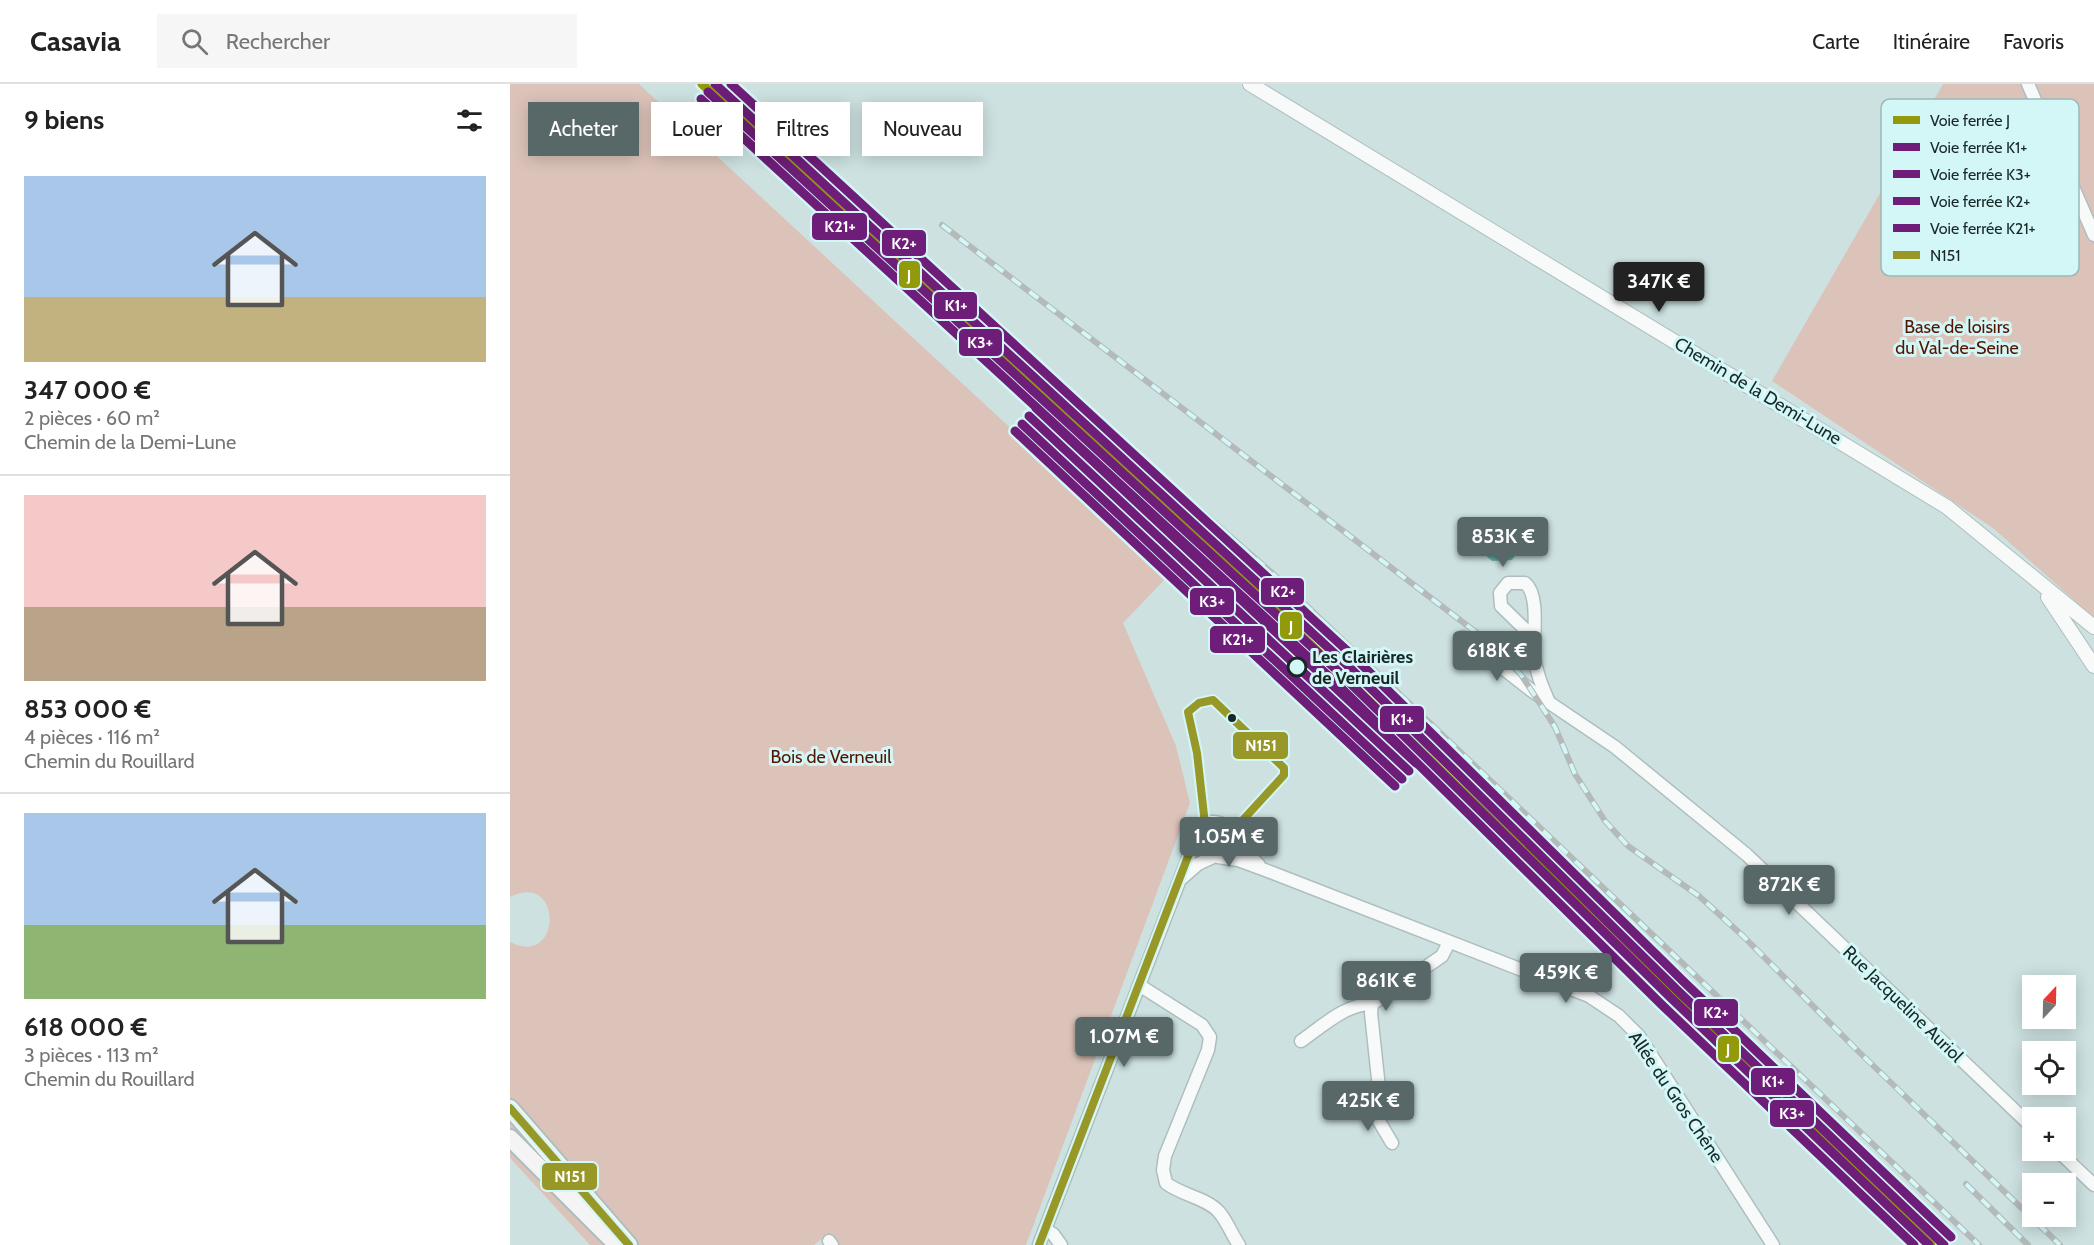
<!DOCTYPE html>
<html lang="fr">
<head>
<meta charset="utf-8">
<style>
	:root { --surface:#fff; --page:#f6f6f6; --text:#222; --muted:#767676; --line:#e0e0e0; --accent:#586868 }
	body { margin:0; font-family:Cabin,sans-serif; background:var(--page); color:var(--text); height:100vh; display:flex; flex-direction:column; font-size:22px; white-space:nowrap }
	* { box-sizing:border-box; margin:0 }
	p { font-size:20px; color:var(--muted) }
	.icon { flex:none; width:33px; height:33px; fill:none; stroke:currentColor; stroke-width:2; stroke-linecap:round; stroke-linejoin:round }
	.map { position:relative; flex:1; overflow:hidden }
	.drawer { display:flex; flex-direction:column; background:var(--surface); width:510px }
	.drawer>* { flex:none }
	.banner { position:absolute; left:18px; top:18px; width:570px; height:54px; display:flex; gap:12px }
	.needle { width:39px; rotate:22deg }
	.tools { position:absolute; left:1512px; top:891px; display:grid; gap:12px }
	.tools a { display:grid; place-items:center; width:54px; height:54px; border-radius:0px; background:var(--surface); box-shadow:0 3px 15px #0003; font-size:30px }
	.price { position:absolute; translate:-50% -51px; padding:0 14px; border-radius:6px; background:var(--accent); color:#fff; font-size:20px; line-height:39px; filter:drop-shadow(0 2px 3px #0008) }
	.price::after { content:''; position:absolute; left:50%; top:36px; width:18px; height:14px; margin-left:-9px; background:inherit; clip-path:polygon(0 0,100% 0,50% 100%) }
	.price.active { background:#222; color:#fff }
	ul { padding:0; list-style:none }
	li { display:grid; align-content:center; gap:12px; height:318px; padding:0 24px }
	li+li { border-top:2px solid var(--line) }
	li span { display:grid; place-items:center; height:186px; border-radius:0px; color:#555 }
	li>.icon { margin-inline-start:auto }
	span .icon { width:108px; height:108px; fill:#fffc; stroke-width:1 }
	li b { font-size:26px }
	h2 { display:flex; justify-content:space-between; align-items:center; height:72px; padding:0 24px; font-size:26px }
	.chip { padding:0 21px; border-radius:0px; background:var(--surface); box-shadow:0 3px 15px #0003; font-size:21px; line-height:54px }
	.chip.active { background:var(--accent); color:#fff }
	header { display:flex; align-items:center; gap:36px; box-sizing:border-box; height:84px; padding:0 30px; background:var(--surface); border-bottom:2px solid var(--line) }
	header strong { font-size:28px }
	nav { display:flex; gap:33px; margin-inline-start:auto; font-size:21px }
	.search { width:420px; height:54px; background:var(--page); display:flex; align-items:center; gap:15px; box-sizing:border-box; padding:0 21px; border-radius:0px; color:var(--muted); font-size:22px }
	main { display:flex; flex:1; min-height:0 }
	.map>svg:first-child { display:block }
	.green { fill:#dcc3b9 }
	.water { fill:#6bbebd }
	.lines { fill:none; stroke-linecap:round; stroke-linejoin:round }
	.minor-casing { stroke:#aebebe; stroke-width:15 }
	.tertiary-casing { stroke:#aebebe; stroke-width:16 }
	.secondary-casing { stroke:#aebebe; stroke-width:20 }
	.minor { stroke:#f8fafa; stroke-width:12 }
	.tertiary { stroke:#f8fafa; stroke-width:14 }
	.secondary { stroke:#f3f4f3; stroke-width:16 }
	.rail-casing { stroke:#b4b9b9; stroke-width:6 }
	.rail { stroke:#d2f7f6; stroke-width:4; stroke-dasharray:11; stroke-linecap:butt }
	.bus-1-casing { stroke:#d2f7f6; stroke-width:12 }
	.bus-1 { stroke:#989829; stroke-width:8 }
	.rail-1-casing { stroke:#d2f7f6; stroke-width:14 }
	.rail-2-casing { stroke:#d2f7f6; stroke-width:14 }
	.rail-3-casing { stroke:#d2f7f6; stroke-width:14 }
	.rail-4-casing { stroke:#d2f7f6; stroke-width:14 }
	.rail-5-casing { stroke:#d2f7f6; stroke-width:14 }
	.rail-1 { stroke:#929a0c; stroke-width:9 }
	.rail-2 { stroke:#6e1e78; stroke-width:9 }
	.rail-3 { stroke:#6e1e78; stroke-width:9 }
	.rail-4 { stroke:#6e1e78; stroke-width:9 }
	.rail-5 { stroke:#6e1e78; stroke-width:9 }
	.stop-dot { fill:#d2f7f6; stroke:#192727; stroke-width:3 }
	.bus-dot { fill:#192727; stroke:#d2f7f6; stroke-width:2 }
	.labels { text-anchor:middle; stroke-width:6; stroke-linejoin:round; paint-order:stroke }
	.park-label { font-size:18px; fill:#571402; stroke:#d2f7f6 }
	.street-label { font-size:18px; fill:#192727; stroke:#d2f7f6 }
	.stop-label { font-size:18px; font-weight:bold; fill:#192727; stroke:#d2f7f6; text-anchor:start }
	.key { fill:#d2f7f6; stroke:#9ab9b8; stroke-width:1.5 }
	.key-label { font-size:16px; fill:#192727 }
	.line-badge { stroke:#d2f7f6; stroke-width:2 }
	.badge-label { font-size:16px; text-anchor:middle; font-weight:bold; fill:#fff }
</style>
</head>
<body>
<header>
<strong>Casavia</strong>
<div class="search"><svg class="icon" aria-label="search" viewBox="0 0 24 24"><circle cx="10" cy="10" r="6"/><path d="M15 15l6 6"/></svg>Rechercher</div>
<nav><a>Carte</a><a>Itinéraire</a><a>Favoris</a></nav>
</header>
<main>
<section class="drawer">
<h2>9 biens<svg class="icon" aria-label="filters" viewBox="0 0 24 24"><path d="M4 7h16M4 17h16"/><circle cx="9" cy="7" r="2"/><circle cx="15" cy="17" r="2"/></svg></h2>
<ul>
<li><span style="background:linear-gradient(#a9c7e8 65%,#c2b280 0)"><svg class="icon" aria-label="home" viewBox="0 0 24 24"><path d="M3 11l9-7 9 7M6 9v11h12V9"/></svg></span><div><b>347 000 €</b><p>2 pièces · 60 m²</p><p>Chemin de la Demi-Lune</p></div></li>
<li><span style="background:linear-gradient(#f6c9c9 60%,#b9a48a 0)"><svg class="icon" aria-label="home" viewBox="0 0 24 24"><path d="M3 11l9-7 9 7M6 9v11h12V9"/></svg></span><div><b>853 000 €</b><p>4 pièces · 116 m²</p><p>Chemin du Rouillard</p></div></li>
<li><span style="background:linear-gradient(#a9c7e8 60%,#8fb573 0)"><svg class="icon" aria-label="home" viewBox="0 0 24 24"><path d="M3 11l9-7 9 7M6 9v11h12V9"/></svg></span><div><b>618 000 €</b><p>3 pièces · 113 m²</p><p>Chemin du Rouillard</p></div></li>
</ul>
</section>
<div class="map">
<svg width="1584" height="1161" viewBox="0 0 1584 1161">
	<rect width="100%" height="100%" fill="#cde1e1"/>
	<!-- green -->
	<path class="green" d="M0,0H129L659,491L613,539L666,662L680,719L516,1161H327L318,1150L304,1161H80L0,1074V858C53,884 53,786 0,813Z
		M1433,0H1584V534L1483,444L1262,297Z"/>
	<!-- water -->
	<path class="water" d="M988,435L1016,457L1002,476L982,477L966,463Z"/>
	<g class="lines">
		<!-- minor casing -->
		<g class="minor-casing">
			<path id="minor" d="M1518,0L1584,151
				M953,553L1022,607L1105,663L1237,771L1522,1043
				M1024,554L991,522L990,509L998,499H1015C1030,511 1023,552 1024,572C1026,588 1032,602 1038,616
				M722,754L749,781
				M708,773L728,776L763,789L1079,912L1109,932L1129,952L1263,1161
				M672,794L688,780L703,773
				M629,901L692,941L700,953L698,966L655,1072L653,1086L656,1099C671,1111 697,1114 709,1128C717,1137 722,1151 729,1161
				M791,957C811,943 837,919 862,920
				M882,1059L860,1022L869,1004L861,929L862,920L932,872L939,858
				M1547,1066L1584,1101
				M535,1145L543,1150L551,1161
				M319,1157L322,1161
				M529,1161L689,746L701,738C714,737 723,746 722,760L712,771L698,772L689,763L687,752"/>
		</g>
		<!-- tertiary casing -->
		<g class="tertiary-casing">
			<path id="tertiary" d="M740,0L1437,423L1584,543
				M1538,513L1584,582"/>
		</g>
		<!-- secondary casing -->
		<g class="secondary-casing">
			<path id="secondary" d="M0,1024L119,1161
				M0,1054L107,1161"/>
		</g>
		<!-- minor -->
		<use href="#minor" class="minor"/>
		<!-- tertiary -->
		<use href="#tertiary" class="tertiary"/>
		<!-- secondary -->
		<use href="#secondary" class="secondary"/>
		<!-- rail casing -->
		<g class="rail-casing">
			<path id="rail" d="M432,141L984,562L1012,592L1045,643L1065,690L1095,737L1118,762L1189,812L1233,852L1348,967L1550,1161
				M454,241L495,276L644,386L761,488L1469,1161
				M1456,1100L1518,1161"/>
		</g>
		<!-- rail -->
		<use href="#rail" class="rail"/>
		<!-- bus-1 casing -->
		<g class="bus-1-casing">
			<path id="bus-1" d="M695,740L687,669L678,628L689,619L703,616L774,684V691L721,749
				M0,1024L119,1161
				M529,1161L677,775L689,746L695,740"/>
		</g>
		<!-- bus-1 -->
		<use href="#bus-1" class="bus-1"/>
		<!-- rail-1 casing -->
		<g class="rail-1-casing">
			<path id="rail-1" d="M192,0L775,536L1421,1161"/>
		</g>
		<!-- rail-2 casing -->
		<g class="rail-2-casing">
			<path id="rail-2" d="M205,0L837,581L1167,906L1434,1161
				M519,332L899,687"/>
		</g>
		<!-- rail-3 casing -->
		<g class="rail-3-casing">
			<path id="rail-3" d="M198,8L830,589L1160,913L1419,1161
				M512,340L892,695"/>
		</g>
		<!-- rail-4 casing -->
		<g class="rail-4-casing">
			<path id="rail-4" d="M221,0L844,573L1174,898L1441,1153
				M526,324L906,679"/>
		</g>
		<!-- rail-5 casing -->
		<g class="rail-5-casing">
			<path id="rail-5" d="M191,15L823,596L1152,921L1404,1161
				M505,347L885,702"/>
		</g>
		<!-- rail-1 -->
		<use href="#rail-1" class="rail-1"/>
		<!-- rail-2 -->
		<use href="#rail-2" class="rail-2"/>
		<!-- rail-3 -->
		<use href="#rail-3" class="rail-3"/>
		<!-- rail-4 -->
		<use href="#rail-4" class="rail-4"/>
		<!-- rail-5 -->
		<use href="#rail-5" class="rail-5"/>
	</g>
	<!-- markers -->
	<circle class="stop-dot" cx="787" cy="583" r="9"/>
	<circle class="bus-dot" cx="722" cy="634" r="5"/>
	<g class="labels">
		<!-- park labels -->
		<g class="park-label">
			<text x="1447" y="249">Base de loisirs<tspan x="1447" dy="21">du Val-de-Seine</tspan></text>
			<text x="321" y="679">Bois de Verneuil</text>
		</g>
		<!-- street labels -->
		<g class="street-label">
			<text transform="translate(1248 307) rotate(31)" y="6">Chemin de la Demi-Lune</text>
			<text transform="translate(1393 920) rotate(44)" y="6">Rue Jacqueline Auriol</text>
			<text transform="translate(1166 1013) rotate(56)" y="6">Allée du Gros Chêne</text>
		</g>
		<!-- stop labels -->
		<g class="stop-label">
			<text x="802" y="579">Les Clairières<tspan x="802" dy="21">de Verneuil</tspan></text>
		</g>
	</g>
	<!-- legend -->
	<rect x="1371" y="15" width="198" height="177" rx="9" class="key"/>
	<rect x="1383" y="32" width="27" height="8" fill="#929a0c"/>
	<rect x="1383" y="59" width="27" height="8" fill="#6e1e78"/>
	<rect x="1383" y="86" width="27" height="8" fill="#6e1e78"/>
	<rect x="1383" y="113" width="27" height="8" fill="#6e1e78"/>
	<rect x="1383" y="140" width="27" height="8" fill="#6e1e78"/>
	<rect x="1383" y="167" width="27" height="8" fill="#989829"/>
	<g class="key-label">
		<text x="1420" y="42">Voie ferrée J</text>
		<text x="1420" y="69">Voie ferrée K1+</text>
		<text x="1420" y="96">Voie ferrée K3+</text>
		<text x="1420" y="123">Voie ferrée K2+</text>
		<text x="1420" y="150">Voie ferrée K21+</text>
		<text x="1420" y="177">N151</text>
	</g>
	<g class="line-badge">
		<rect x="301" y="128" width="57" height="29" rx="6" fill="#6e1e78"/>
		<rect x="371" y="145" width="46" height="28" rx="6" fill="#6e1e78"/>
		<rect x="388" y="176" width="23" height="29" rx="6" fill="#929a0c"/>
		<rect x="423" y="207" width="45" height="29" rx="6" fill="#6e1e78"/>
		<rect x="448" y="244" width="45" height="29" rx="6" fill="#6e1e78"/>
		<rect x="750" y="493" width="45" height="29" rx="6" fill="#6e1e78"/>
		<rect x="679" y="503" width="46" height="29" rx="6" fill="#6e1e78"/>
		<rect x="769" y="527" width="24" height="29" rx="6" fill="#929a0c"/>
		<rect x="699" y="541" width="57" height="29" rx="6" fill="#6e1e78"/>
		<rect x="869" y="621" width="46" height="28" rx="6" fill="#6e1e78"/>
		<rect x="722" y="647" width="57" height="29" rx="6" fill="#989829"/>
		<rect x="1183" y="914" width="46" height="29" rx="6" fill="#6e1e78"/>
		<rect x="1207" y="951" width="23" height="28" rx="6" fill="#929a0c"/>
		<rect x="1240" y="983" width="46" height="29" rx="6" fill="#6e1e78"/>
		<rect x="1259" y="1015" width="46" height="29" rx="6" fill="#6e1e78"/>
		<rect x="31" y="1078" width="57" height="29" rx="6" fill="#989829"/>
	</g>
	<g class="badge-label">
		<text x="330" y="148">K21+</text>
		<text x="394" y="165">K2+</text>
		<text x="399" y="197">J</text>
		<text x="446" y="227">K1+</text>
		<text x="470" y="264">K3+</text>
		<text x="773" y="513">K2+</text>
		<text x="702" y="523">K3+</text>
		<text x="781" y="548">J</text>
		<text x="728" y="561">K21+</text>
		<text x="892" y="641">K1+</text>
		<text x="751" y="667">N151</text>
		<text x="1206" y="934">K2+</text>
		<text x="1218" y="971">J</text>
		<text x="1263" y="1003">K1+</text>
		<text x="1282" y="1035">K3+</text>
		<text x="60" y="1098">N151</text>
	</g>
</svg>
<div class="tools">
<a><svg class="needle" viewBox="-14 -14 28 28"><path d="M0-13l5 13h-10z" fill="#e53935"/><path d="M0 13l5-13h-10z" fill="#767676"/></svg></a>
<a><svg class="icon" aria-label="locate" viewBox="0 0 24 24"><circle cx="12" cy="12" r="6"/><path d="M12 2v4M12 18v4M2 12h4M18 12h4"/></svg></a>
<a>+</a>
<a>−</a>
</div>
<b class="price active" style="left:1149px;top:229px">347K €</b>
<b class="price" style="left:993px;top:484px">853K €</b>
<b class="price" style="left:987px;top:598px">618K €</b>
<b class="price" style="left:719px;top:784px">1.05M €</b>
<b class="price" style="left:1279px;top:832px">872K €</b>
<b class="price" style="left:1056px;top:920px">459K €</b>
<b class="price" style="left:876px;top:928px">861K €</b>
<b class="price" style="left:614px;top:984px">1.07M €</b>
<b class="price" style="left:858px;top:1048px">425K €</b>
<div class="banner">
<a class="chip active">Acheter</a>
<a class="chip">Louer</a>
<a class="chip">Filtres</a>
<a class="chip">Nouveau</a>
</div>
</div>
</main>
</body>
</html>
